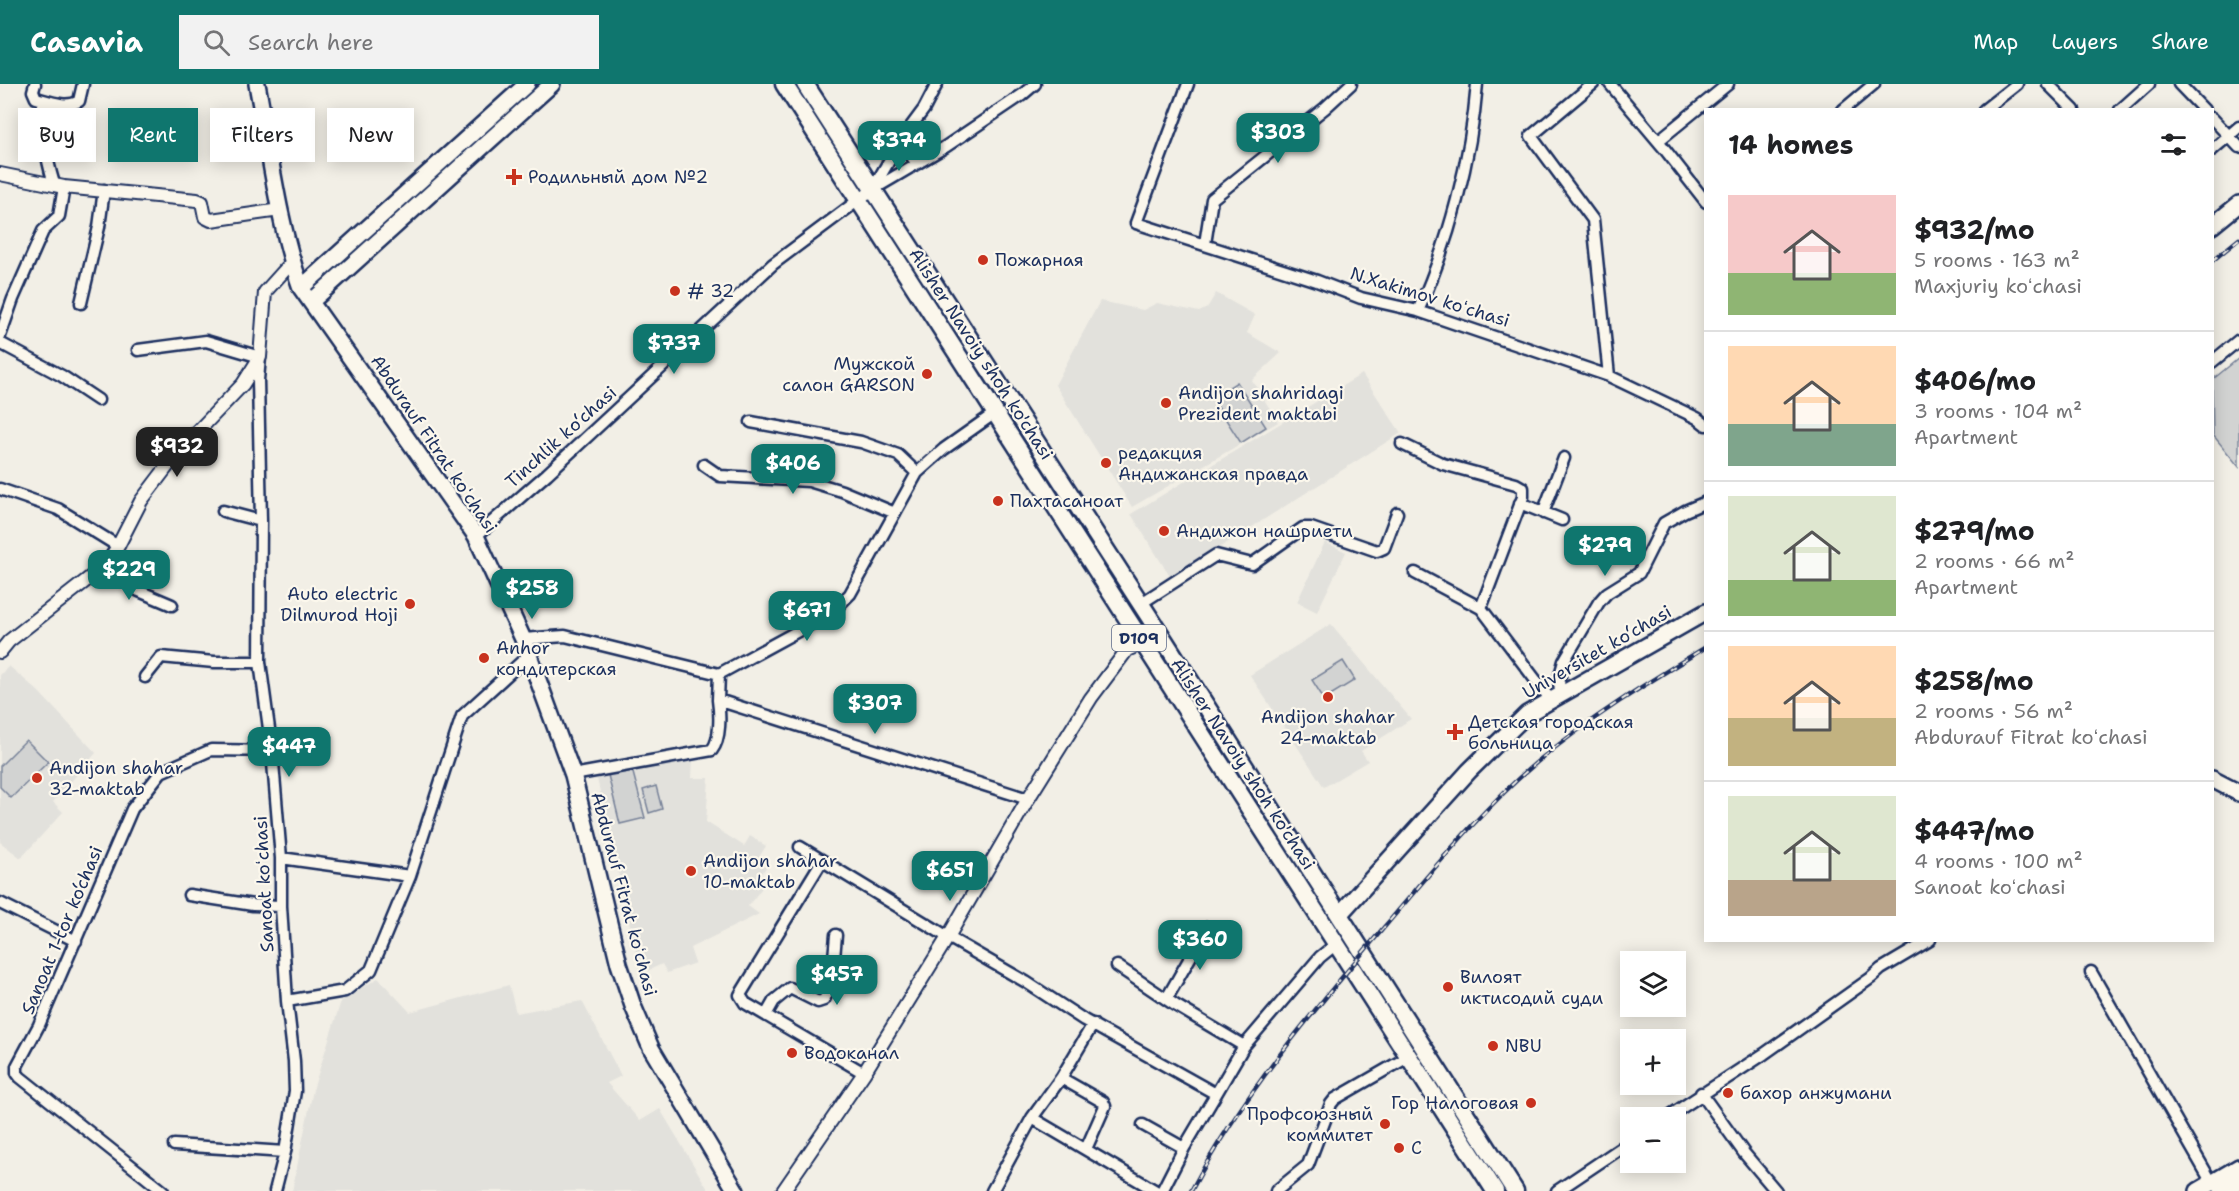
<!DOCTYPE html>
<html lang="en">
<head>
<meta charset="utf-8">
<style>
	:root { --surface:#fff; --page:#f2f2f2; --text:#202124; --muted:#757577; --line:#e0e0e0; --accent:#0f766e }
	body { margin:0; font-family:"Shantell Sans",sans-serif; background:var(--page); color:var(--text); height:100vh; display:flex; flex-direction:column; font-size:22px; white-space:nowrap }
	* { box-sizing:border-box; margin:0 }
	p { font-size:20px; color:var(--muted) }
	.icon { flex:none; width:33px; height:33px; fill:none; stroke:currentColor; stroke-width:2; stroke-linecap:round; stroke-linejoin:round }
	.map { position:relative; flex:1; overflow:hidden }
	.panel { position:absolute; left:1704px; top:24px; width:510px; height:834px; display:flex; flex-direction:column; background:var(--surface); border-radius:0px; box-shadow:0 3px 15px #0003 }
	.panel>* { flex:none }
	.hud { position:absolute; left:18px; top:24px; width:570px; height:54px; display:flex; gap:12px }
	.buttons { position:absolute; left:1620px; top:867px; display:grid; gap:12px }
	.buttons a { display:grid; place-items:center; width:66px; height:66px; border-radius:0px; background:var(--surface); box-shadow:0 3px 15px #0003; font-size:30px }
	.price { position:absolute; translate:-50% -51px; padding:0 14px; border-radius:12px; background:var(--accent); color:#fff; font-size:20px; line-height:39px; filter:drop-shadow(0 2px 3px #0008) }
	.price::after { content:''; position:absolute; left:50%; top:36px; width:18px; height:14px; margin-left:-9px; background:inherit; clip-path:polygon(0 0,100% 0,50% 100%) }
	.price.selected { background:#222; color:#fff }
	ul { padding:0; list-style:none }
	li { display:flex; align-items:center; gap:18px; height:150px; padding:0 24px }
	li+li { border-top:2px solid var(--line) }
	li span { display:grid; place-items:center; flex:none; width:168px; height:120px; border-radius:0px; color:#555 }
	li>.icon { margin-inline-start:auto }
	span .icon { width:72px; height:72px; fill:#fffc; stroke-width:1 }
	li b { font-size:26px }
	h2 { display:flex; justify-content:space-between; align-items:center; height:72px; padding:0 24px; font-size:26px }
	.pill { padding:0 21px; border-radius:0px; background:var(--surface); box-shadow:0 3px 15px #0003; font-size:21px; line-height:54px }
	.pill.selected { background:var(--accent); color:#fff }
	header { display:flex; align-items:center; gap:36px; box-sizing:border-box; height:84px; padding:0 30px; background:var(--accent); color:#fff }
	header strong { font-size:28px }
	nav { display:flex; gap:33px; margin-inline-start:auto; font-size:21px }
	.search { width:420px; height:54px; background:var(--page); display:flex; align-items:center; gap:15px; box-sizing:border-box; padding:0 21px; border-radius:0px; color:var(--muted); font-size:22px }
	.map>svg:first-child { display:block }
	.built { fill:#e2e1dc }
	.green { fill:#d2d3d2; stroke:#768198; stroke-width:1.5 }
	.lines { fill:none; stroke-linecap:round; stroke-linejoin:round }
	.minor-casing { stroke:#1b2f5e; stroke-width:15 }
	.tertiary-casing { stroke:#1b2f5e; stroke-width:16 }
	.secondary-casing { stroke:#1b2f5e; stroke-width:20 }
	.primary-casing { stroke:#1b2f5e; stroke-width:21 }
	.minor { stroke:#fbf7ec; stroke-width:10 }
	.tertiary { stroke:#fbf7ec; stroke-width:12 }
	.secondary { stroke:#fbf7ec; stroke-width:15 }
	.primary { stroke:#fbf7ec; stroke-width:16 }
	.rail-casing { stroke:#1b2f5e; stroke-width:4.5 }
	.rail { stroke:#fbf7ec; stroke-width:2; stroke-dasharray:7; stroke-linecap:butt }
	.poi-dot { fill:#c8321e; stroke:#fbf7ec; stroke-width:2 }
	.labels { text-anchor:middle; stroke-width:4.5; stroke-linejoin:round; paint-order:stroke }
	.shield { fill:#fbf7ec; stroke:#5e6b89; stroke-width:1.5 }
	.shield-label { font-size:16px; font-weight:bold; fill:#1b2f5e }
	.poi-label { font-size:18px; fill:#1b2f5e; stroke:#fbf7ec; text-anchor:start }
	.street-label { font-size:18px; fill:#1b2f5e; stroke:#fbf7ec }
</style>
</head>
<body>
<header>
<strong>Casavia</strong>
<div class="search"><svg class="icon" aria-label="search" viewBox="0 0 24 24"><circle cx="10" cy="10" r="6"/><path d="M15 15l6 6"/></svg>Search here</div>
<nav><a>Map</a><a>Layers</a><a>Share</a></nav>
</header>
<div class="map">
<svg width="2239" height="1107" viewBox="0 0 2239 1107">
	<rect width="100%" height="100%" fill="#f2efe6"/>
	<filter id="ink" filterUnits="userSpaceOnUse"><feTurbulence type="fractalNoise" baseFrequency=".0167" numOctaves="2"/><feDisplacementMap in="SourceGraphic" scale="12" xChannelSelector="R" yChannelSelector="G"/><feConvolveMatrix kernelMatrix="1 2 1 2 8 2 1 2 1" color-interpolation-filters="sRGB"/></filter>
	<g filter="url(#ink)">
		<!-- built -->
		<path class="built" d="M1216,209L1255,231L1247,249L1281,269L1252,296L1278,338L1132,423L1055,301L1100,217L1143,226L1157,219L1199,228L1207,224Z
			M1362,290L1401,349L1171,494L1131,430Z
			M1325,458L1346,468L1317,528L1297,518Z
			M1331,540L1411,635L1361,667L1368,677L1324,703L1250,591Z
			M9,582L38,607L96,669L53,718L63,728L21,774L0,758V591Z
			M693,673L692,694H709L706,738L744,762L750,752L766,762L759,773L769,779L758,795L765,800L748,822L759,830L690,864L695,879L667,889L662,880L641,890L596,690Z
			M378,894L410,928L509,901L516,929L582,917L621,992L607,999L640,1037L660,1025L709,1107H292L313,1006L341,917Z"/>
		<!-- green -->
		<path class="green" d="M532,0H544L319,204L315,196Z
			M2239,274V383L2213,351L2212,296Z
			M1237,298L1266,343L1241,359L1212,314Z
			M1343,577L1355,596L1324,615L1312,596Z
			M26,656L48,678L11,714L0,703V682Z
			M632,685L645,734L620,740L608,691Z
			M656,702L662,725L649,729L643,706Z"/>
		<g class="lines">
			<!-- minor casing -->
			<g class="minor-casing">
				<path id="minor" d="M35,0L33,7L36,14C48,17 67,25 79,17L83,0
					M1188,0L1136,139L1317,197L1361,214L1418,227L1609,292L1697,334L1706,341
					M1593,0L1531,52L1593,136L1609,292
					M1610,0L1663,63L1706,118
					M2048,0L2074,26
					M2179,0L2204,26
					M43,16C42,47 45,70 54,100
					M1843,26L1874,0
					M1984,26L2017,0
					M2120,26L2149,0
					M2212,34L2239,63
					M901,56L916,79
					M1658,57L1728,0
					M2212,66L2239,43
					M874,103L901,56L924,25L937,0
					M1205,160L1212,115L1325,24L1351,0
					M81,219L99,143L104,106
					M1418,227C1449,159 1471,75 1477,0
					M0,252L13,215L43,147L59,132L64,103
					M0,259L62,292L98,316
					M138,266L206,257L260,273L258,296L261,437L260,578L272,667L281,774V822L287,917L294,977L295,1007L285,1068L275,1107
					M2212,278L2239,256
					M751,338L861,358L898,371L917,389
					M1402,360L1443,380L1516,400L1523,404V413L1481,524
					M704,381L720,392L809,397L842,407L895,429
					M0,405L58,425L118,462
					M1520,419L1562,436
					M223,427L261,437
					M1543,429L1564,374
					M476,452L547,390L773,180L872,106L945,63L1022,11L1035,0
					M106,481L139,507L172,521
					M1415,489L1481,524L1550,615
					M1140,520L1216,471L1252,480L1303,444H1311L1377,467L1384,464L1397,429
					M523,555L565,552L719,590L831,529L850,510L917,389L944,365L995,329
					M719,590L718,616L1028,715
					M145,593L161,573L214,578H260
					M1560,609L1559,595L1564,577L1599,518L1607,509L1639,489L1664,439L1685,427L1706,418
					M573,691L712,666C721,655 720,630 718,616
					M800,763L948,853L1026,898L1084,936L1216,1010L1184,1064L1162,1107
					M281,774L410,792
					M822,777L740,911L745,919L864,989
					M189,811L253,821L281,822
					M0,819L76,857
					M1117,882L1175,921L1244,962
					M2091,888L2212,1099
					M1167,914L1207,844
					M287,917L345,907L371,886L410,792L462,632L528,572
					M766,931L774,917L790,904L818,918L824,916L839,883L834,874L836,851
					M1061,994L1103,1018L1105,1022L1086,1065
					M1701,1009L1744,1069L1776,1107
					M1216,1010L1244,962L1320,873L1336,860
					M1032,1034L1156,1107
					M1666,1034L1764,970L1871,894L1881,885L1930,856
					M1143,1041L1184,1064
					M174,1061L285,1068
					M163,1107L20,993L17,989V982L39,941L132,725L161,688L211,666L272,667
					M992,1107L1032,1034L1061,994L1093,940
					M1276,1107L1308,1081L1331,1020L1335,1015L1408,973
					M1557,1107L1630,1058"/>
			</g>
			<!-- tertiary casing -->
			<g class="tertiary-casing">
				<path id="tertiary" d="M0,90L64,103L197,116L202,118L205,133L211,136L280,126
					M0,568L9,557L106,481L118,462L141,417L179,367L243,300L260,273L265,208L292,178
					M783,1107L864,989L948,853L1028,715L1091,614L1127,566L1143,559"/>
			</g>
			<!-- secondary casing -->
			<g class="secondary-casing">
				<path id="secondary" d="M257,0C270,68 278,139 301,204L476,452L523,555L573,691L619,880L633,922L651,964L736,1107
					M2212,142L2239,120
					M301,204L527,0
					M312,217L552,0
					M2212,695L2239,709
					M1339,831L1469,687L1527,630L1706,528
					M2198,1107L2239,1083
					M2222,1107L2239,1097"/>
			</g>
			<!-- primary casing -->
			<g class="primary-casing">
				<path id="primary" d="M784,0L1495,1107
					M805,0L1159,548L1515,1107"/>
			</g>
			<!-- minor -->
			<use href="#minor" class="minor"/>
			<!-- tertiary -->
			<use href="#tertiary" class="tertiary"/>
			<!-- secondary -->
			<use href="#secondary" class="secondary"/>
			<!-- primary -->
			<use href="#primary" class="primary"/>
			<!-- rail casing -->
			<g class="rail-casing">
				<path id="rail" d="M2212,177L2239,155
					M1191,1107C1243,1009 1315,925 1386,841C1434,785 1481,726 1537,678C1590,634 1647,599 1706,563"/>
			</g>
			<!-- rail -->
			<use href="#rail" class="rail"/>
		</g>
	</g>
	<!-- markers -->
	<g class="poi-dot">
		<path d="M511 84h6v6h6v6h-6v6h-6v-6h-6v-6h6z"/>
		<circle cx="983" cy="176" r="6"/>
		<circle cx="675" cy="207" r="6"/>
		<circle cx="927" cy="290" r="6"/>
		<circle cx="1166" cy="319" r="6"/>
		<circle cx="1106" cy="379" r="6"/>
		<circle cx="998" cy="417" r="6"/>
		<circle cx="1164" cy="447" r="6"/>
		<circle cx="410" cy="520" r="6"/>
		<circle cx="484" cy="574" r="6"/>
		<circle cx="1328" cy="613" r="6"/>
		<path d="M1452 639h6v6h6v6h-6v6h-6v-6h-6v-6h6z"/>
		<circle cx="37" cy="694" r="6"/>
		<circle cx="691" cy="787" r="6"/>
		<circle cx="1448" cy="903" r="6"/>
		<circle cx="1493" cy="962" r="6"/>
		<circle cx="792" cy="969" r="6"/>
		<circle cx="1728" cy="1009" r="6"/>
		<circle cx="1531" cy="1019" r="6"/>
		<circle cx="1385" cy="1040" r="6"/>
		<circle cx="1399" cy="1064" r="6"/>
	</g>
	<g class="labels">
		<!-- shield labels -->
		<rect class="shield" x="1112" y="541" width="54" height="26" rx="4.5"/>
		<g class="shield-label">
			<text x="1139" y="560">D109</text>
		</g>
		<!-- poi labels -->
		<g class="poi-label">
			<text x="528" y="99">Родильный дом №2</text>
			<text x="995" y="182">Пожарная</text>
			<text x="687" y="213"># 32</text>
			<text x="915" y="286" text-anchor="end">Мужской<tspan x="915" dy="21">салон GARSON</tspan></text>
			<text x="1178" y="315">Andijon shahridagi<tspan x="1178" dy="21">Prezident maktabi</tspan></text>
			<text x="1118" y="375">редакция<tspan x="1118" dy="21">Андижанская правда</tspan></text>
			<text x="1010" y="423">Пахтасаноат</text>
			<text x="1176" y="453">Андижон нашриети</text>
			<text x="398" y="516" text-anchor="end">Auto electric<tspan x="398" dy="21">Dilmurod Hoji</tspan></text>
			<text x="496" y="570">Anhor<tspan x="496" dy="21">кондитерская</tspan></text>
			<text x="1328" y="639" text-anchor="middle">Andijon shahar<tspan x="1328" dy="21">24-maktab</tspan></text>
			<text x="1468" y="644">Детская городская<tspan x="1468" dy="21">больница</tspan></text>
			<text x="49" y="690">Andijon shahar<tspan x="49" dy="21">32-maktab</tspan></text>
			<text x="703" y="783">Andijon shahar<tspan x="703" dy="21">10-maktab</tspan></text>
			<text x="1460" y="899">Вилоят<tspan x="1460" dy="21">иктисодий суди</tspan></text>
			<text x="1505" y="968">NBU</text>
			<text x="804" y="975">Водоканал</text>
			<text x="1740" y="1015">бахор анжумани</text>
			<text x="1519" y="1025" text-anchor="end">Гор Налоговая</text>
			<text x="1373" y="1036" text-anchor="end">Профсоюзный<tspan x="1373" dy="21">коммитет</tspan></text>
			<text x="1411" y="1070">С</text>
		</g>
		<!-- street labels -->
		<g class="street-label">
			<text transform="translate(1430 213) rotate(17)" y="6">N.Xakimov koʻchasi</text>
			<text transform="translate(981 270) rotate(57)" y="6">Alisher Navoiy shoh ko'chasi</text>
			<text transform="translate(561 353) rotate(-42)" y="6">Tinchlik kо‘chasi</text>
			<text transform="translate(434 360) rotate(56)" y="6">Abdurauf Fitrat koʻchasi</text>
			<text transform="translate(1597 568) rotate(-30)" y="6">Universitet kо‘chasi</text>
			<text transform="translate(1243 680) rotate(57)" y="6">Alisher Navoiy shoh ko'chasi</text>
			<text transform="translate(264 800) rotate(-93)" y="6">Sanoat koʻchasi</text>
			<text transform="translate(624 810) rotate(75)" y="6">Abdurauf Fitrat koʻchasi</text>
			<text transform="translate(62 846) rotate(-67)" y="6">Sanoat 1-tor ko‘chasi</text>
		</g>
	</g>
</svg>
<div class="buttons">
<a><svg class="icon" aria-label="layers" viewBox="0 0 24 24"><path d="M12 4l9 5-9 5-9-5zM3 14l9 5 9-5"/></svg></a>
<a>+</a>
<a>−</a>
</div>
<b class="price" style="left:1278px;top:80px">$303</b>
<b class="price" style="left:899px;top:88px">$374</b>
<b class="price" style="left:674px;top:291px">$737</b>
<b class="price selected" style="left:177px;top:394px">$932</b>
<b class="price" style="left:793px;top:411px">$406</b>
<b class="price" style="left:1605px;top:493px">$279</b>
<b class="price" style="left:129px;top:517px">$229</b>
<b class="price" style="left:532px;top:536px">$258</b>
<b class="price" style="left:807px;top:558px">$671</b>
<b class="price" style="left:875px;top:651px">$307</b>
<b class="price" style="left:289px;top:694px">$447</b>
<b class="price" style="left:950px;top:818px">$651</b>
<b class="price" style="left:1200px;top:887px">$360</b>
<b class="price" style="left:837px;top:922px">$457</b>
<div class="hud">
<a class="pill">Buy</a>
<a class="pill selected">Rent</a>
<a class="pill">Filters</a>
<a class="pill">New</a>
</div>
<section class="panel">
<h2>14 homes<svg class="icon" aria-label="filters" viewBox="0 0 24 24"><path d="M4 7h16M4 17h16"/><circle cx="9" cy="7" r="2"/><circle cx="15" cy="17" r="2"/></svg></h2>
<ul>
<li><span style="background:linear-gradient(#f6c9c9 65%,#8fb573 0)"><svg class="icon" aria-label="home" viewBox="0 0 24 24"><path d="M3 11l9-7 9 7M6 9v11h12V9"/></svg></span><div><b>$932/mo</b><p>5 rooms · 163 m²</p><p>Maxjuriy koʻchasi</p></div></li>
<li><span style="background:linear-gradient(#ffd9b3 65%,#7fa58c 0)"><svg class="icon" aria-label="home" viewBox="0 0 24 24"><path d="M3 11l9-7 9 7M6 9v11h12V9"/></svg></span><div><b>$406/mo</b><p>3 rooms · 104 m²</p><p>Apartment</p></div></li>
<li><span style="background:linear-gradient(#dfe7d0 70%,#8fb573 0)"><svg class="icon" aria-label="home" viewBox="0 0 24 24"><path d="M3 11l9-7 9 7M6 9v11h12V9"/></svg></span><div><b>$279/mo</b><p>2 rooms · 66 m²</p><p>Apartment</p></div></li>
<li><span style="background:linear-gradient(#ffd9b3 60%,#c2b280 0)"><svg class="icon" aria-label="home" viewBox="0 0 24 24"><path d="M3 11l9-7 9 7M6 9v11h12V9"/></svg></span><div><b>$258/mo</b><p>2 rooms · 56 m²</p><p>Abdurauf Fitrat koʻchasi</p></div></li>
<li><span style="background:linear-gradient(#dfe7d0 70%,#b9a48a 0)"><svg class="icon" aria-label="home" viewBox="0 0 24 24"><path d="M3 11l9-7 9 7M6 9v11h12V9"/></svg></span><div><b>$447/mo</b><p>4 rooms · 100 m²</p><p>Sanoat koʻchasi</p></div></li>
</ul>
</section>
</div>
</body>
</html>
